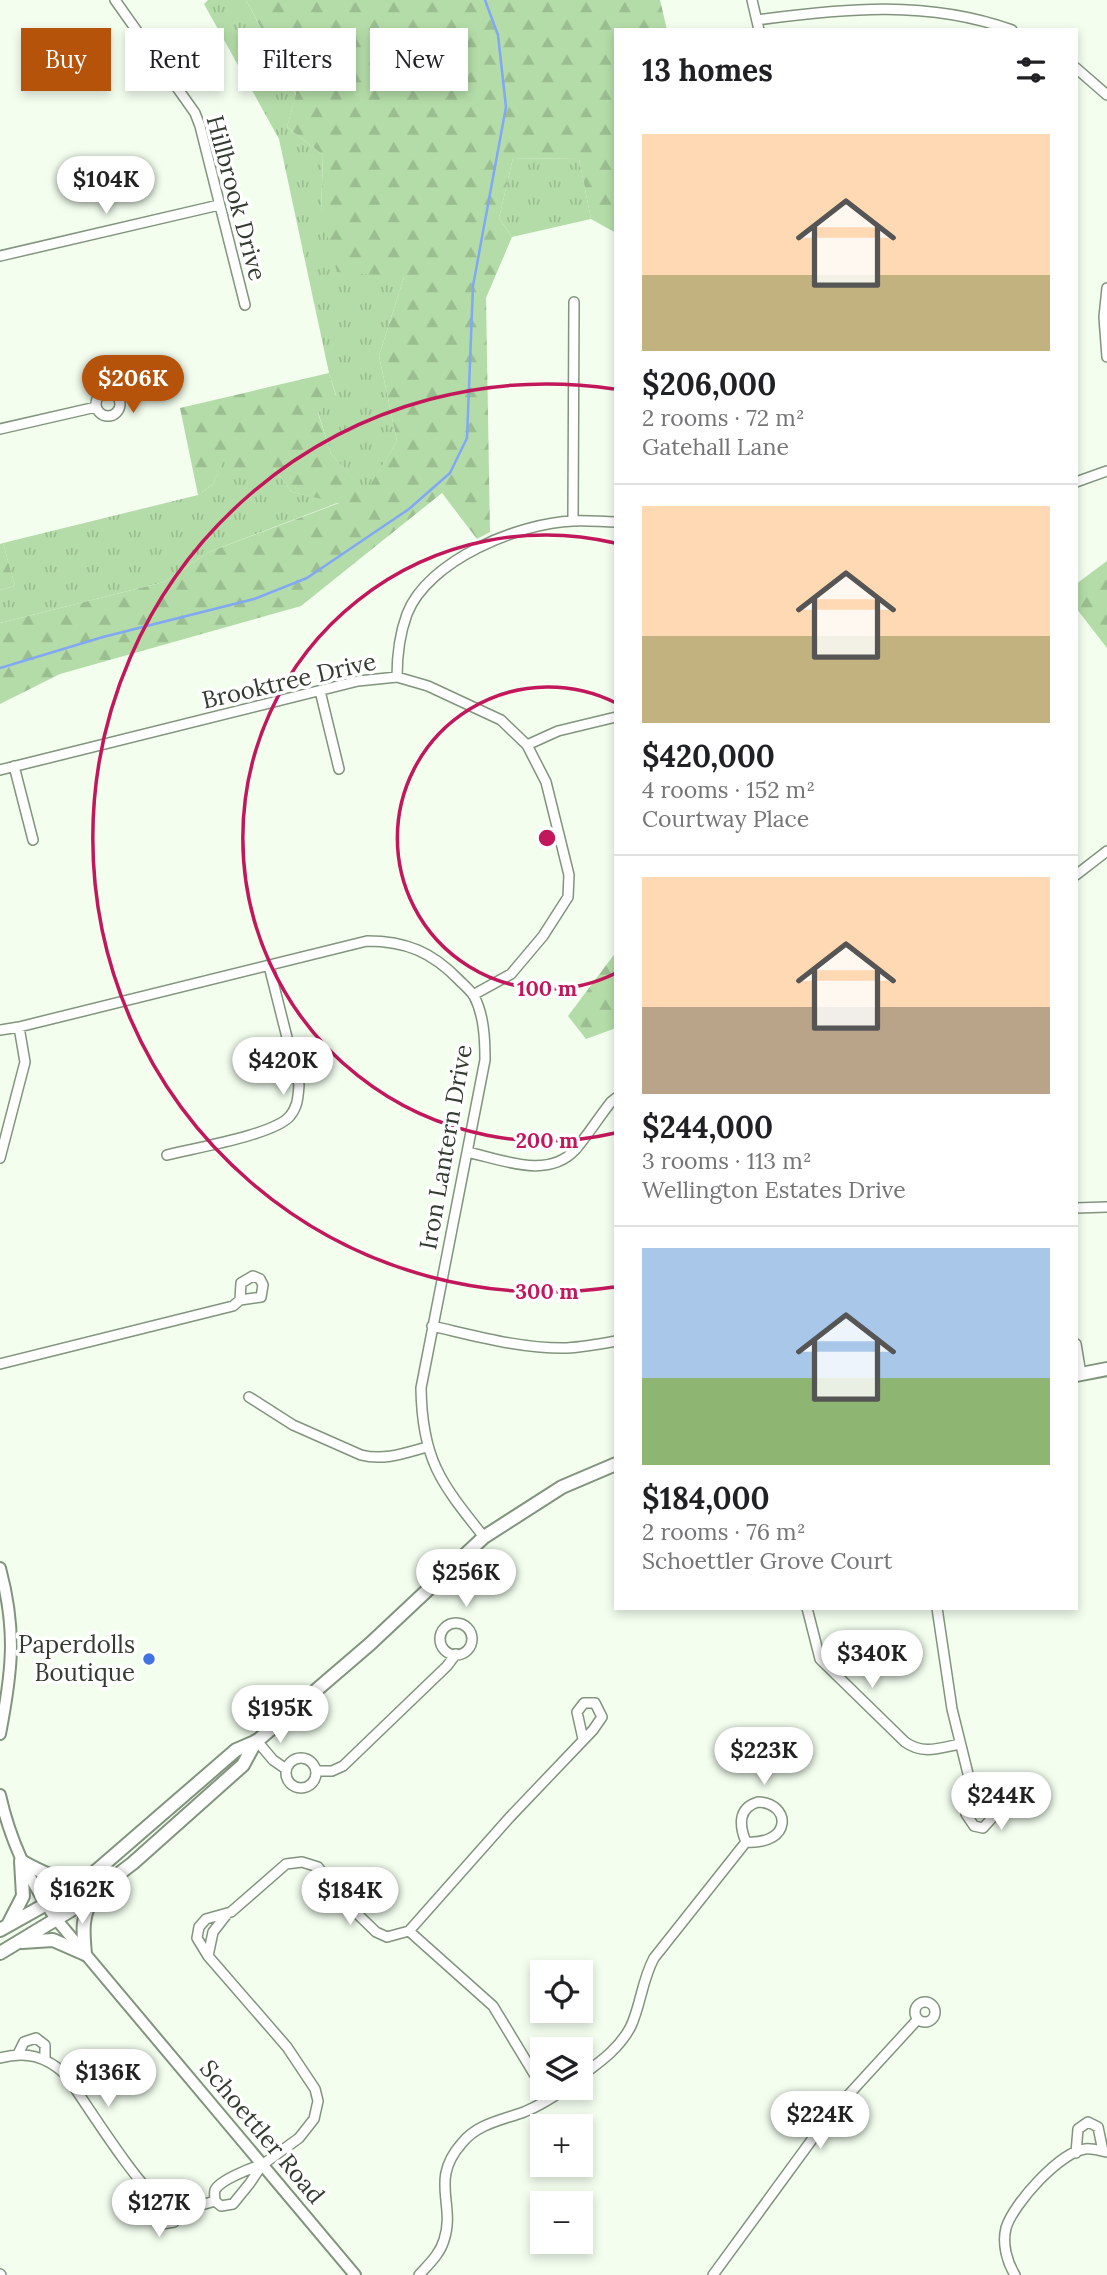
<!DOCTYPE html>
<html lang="en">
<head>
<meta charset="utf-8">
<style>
	:root { --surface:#fff; --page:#f2f2f2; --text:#202124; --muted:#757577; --line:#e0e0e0; --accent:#b45309 }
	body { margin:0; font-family:Lora,serif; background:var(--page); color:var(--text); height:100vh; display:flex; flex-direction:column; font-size:26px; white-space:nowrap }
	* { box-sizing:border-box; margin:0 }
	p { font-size:23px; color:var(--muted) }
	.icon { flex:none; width:38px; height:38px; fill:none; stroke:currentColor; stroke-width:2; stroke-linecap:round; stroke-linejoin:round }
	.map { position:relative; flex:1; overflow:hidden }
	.drawer { position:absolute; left:614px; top:28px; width:464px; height:1582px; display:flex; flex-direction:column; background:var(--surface); border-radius:0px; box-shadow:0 4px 10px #0003 }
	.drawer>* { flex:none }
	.guide { position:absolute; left:21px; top:28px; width:488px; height:63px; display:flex; gap:14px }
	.tools { position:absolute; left:530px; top:1960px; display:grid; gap:14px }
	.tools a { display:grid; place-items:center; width:63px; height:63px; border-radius:0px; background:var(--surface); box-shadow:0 4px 10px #0003; font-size:35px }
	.price { position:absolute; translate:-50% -60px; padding:0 16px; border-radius:24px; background:#fff; color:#222; font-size:23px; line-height:46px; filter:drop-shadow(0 2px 4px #0008) }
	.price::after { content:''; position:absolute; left:50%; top:42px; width:21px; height:16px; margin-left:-10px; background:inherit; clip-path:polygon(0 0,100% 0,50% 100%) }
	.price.on { background:var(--accent); color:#fff }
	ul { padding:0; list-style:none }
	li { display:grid; align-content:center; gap:14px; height:371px; padding:0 28px }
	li+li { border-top:2px solid var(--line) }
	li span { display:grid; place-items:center; height:217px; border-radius:0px; color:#555 }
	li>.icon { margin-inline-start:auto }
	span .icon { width:126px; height:126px; fill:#fffc; stroke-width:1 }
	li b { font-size:30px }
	h2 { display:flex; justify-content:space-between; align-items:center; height:84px; padding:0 28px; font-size:30px }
	.chip { padding:0 24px; border-radius:0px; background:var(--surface); box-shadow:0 4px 10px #0003; font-size:24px; line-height:63px }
	.chip.on { background:var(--accent); color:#fff }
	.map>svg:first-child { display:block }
	.grass { fill:url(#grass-tufts) }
	.forest { fill:url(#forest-firs) }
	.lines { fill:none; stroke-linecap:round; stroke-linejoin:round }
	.stream { stroke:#82a7f5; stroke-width:2.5 }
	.minor-casing { stroke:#82947d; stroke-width:12 }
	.tertiary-casing { stroke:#82947d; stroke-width:14 }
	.secondary-casing { stroke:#82947d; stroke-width:16 }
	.minor { stroke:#fff; stroke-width:9 }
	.tertiary { stroke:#fff; stroke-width:10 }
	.secondary { stroke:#fff; stroke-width:12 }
	.ring { fill:none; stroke:#c2185b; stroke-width:3.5 }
	.poi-dot { fill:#4273e4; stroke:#fff; stroke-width:2.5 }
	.labels { text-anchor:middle; stroke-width:7; stroke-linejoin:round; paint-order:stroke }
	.street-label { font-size:24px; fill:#343b31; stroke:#fff }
	.poi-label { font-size:24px; fill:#343b31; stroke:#fff; text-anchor:end }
	.centre { fill:#c2185b; stroke:#fff; stroke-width:3.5 }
	.ring-label { font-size:21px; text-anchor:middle; font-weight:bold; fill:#c2185b; stroke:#fff; stroke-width:7; stroke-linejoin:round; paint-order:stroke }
</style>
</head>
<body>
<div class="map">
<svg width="1107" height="2275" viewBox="0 0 1107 2275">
	<defs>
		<pattern id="grass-tufts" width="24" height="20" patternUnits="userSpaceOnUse" patternTransform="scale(1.75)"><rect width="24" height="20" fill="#b4dca8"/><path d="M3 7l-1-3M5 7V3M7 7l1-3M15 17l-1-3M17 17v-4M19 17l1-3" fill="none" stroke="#9bbe91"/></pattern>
		<pattern id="forest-firs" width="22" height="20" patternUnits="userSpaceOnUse" patternTransform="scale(1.75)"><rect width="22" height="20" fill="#b4dca8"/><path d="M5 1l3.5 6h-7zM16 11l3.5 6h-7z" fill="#9bbe91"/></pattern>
	</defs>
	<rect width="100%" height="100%" fill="#f3feef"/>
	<!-- grass -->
	<path class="grass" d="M208,0H246L296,95L287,127L323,155L321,212L404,277L379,356L397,441L366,493L331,454L318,412L336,395L329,373L279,139L204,4Z
		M513,158L579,159L591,219L512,237L499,218Z
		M224,458L274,469L292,492L340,502L209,552L164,582L0,623V590L15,586L3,543L198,495L213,484Z"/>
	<!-- forest -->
	<path class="forest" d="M246,0H660L667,30H616V233L591,219L579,159L513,158L499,218L512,237L486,298L490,532L477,539L442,493L301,606L60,674L0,704V623L164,582L209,552L339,503L292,492L274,469L242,476L224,459L213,484L198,495L180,408L329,373L336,396L318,413L331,454L366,492L397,441L379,356L404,277L337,272L321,212L323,155L287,127L296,94Z
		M3,543L15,586L0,590V544Z
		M1107,561V648L1076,608V584Z
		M616,952V1028L586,1039L568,1016Z"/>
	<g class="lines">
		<!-- stream -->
		<path class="stream" d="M0,668L103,637L254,599L307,578L409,509L450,473L467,438L473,286L506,107L498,35L485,0"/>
		<!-- minor casing -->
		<g class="minor-casing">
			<path id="minor" d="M115,0L195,113L200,126L245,305
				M752,0L759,30
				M757,20C845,8 928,0 1012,30
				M1076,68L1107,95
				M0,256L219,205
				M1107,288L1104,317L1107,357
				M96 404a12 12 0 1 1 24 0a12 12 0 1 1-24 0Z
				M0,429L96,407
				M1076,482L1107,471
				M573,520L574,302
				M397,677C397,657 400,633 407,614C428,560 519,523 573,521C587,520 602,522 616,522
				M320,691L339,769
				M527,745L558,731L616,717
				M14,766L33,840
				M0,770L358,681L397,677L428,686L501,720L527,745L546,782L569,875L568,897L543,936L511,974L473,995
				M1076,875L1107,851
				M0,1030L19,1027L367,941C406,941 432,952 459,980C464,985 471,991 474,996C484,1015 485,1039 485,1060L421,1388C422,1460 441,1483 484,1537
				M467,1152C501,1159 547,1180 575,1150C588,1135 599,1117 611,1102L616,1098
				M167,1155C194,1148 274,1135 290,1116C298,1106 298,1097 299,1085L269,966
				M0,1158L25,1062L19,1027
				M1076,1208L1107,1207
				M432,1326C476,1336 522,1349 567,1348C584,1347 600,1344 616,1341
				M1076,1344L1081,1374
				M0,1364L233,1306L240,1300L261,1297L263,1285L260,1279L253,1276L241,1283L240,1300
				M249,1397L293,1425L361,1455C384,1461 405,1453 427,1447
				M807,1608L820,1659L905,1742C923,1755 940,1748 960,1744
				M937,1608L952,1709L974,1798
				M440 1639a16 16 0 1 1 32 0a16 16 0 1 1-32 0Z
				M257,1741L273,1760L286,1769
				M286 1773a15 15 0 1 1 30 0a15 15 0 1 1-30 0Z
				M316,1771H332L343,1766L447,1666L456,1654
				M974,1798C986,1798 993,1804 993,1817L983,1828L974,1826L966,1814L968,1806Z
				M758,1802C791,1803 793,1845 746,1842C739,1825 738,1808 758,1802Z
				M409,1931L493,2006L542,2087
				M208,1956L213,1932L227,1914
				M915 2012a10 10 0 1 1 20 0a10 10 0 1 1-20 0Z
				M18,2054L24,2042L36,2038L45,2045V2059
				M0,2058C26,2051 46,2056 66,2075C83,2099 141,2192 162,2202C181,2210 196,2207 215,2201L221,2206L233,2204L250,2183L262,2165
				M581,2076C600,2062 620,2048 631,2026C641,2004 642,1980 654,1958L746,1842
				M1076,2153L1078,2129L1088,2122L1098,2127L1103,2151
				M262,2165L299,2138L314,2119L318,2101L315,2089L287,2047L208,1956L197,1938L199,1927L206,1919L231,1912L286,1864L302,1862L318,1867L343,1900L376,1932L387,1937L409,1931L510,1817L593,1730L602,1717L595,1703H584L577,1712L583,1739
				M155,2198V2217L162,2224L174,2222L181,2207
				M215,2201C215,2198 214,2192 215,2190C220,2180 251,2168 261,2165
				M0,2274L1,2275
				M419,2275C429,2264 440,2254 444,2240C456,2204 429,2180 462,2143C477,2124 502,2120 524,2112C539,2106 552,2098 566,2088
				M713,2275L830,2115L918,2019
				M1015,2275C1007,2262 1002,2244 1006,2228C1013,2204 1060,2152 1085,2149C1092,2148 1101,2151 1107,2152"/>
		</g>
		<!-- tertiary casing -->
		<g class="tertiary-casing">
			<path id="tertiary" d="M0,1568C17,1631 12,1672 0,1734
				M0,1795C10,1840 29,1881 56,1919L355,2275"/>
		</g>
		<!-- secondary casing -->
		<g class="secondary-casing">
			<path id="secondary" d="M1076,1375L1107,1369
				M8,1925L23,1896L21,1861C42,1872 60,1884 84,1875
				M0,1930L57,1898L95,1872L236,1750L257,1741L370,1644L484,1537L562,1487L616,1464
				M22,1942L53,1940L85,1954
				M0,1953L73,1909L133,1863L243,1765L256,1741
				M85,1954C83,1933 81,1914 94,1897"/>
		</g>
		<!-- minor -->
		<use href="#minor" class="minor"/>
		<!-- tertiary -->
		<use href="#tertiary" class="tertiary"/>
		<!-- secondary -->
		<use href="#secondary" class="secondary"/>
	</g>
	<!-- distance rings -->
	<g class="ring">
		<path d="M616 973A151 151 0 1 1 616 703"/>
		<path d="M615 1133A303 303 0 1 1 615 543"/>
		<path d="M614 1287A454 454 0 1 1 614 389"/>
	</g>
	<!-- markers -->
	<circle class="poi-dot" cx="149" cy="1659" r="7"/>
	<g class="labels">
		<!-- street labels -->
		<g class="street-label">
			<text transform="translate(236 198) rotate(75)" y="8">Hillbrook Drive</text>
			<text transform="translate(289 681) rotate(-13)" y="8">Brooktree Drive</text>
			<text transform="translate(446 1147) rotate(-80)" y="8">Iron Lantern Drive</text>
			<text transform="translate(262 2132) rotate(50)" y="8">Schoettler Road</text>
		</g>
		<!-- poi labels -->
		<g class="poi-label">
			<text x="135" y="1653">Paperdolls<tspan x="135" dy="28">Boutique</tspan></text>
		</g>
	</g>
	<circle cx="547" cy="838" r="10" class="centre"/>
	<g class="ring-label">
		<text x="547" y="996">100 m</text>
		<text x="547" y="1148">200 m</text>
		<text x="547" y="1299">300 m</text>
	</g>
</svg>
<div class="tools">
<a><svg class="icon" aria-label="locate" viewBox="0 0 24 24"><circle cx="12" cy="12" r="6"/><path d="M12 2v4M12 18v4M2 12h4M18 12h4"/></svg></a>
<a><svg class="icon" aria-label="layers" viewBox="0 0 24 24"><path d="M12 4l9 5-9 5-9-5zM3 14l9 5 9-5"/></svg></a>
<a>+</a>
<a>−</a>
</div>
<b class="price" style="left:106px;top:216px">$104K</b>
<b class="price on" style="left:133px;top:415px">$206K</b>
<b class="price" style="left:283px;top:1097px">$420K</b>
<b class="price" style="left:466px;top:1609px">$256K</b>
<b class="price" style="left:872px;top:1690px">$340K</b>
<b class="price" style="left:280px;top:1745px">$195K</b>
<b class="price" style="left:764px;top:1787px">$223K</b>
<b class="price" style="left:1001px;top:1832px">$244K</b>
<b class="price" style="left:82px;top:1926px">$162K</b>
<b class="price" style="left:350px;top:1927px">$184K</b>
<b class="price" style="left:108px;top:2109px">$136K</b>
<b class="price" style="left:820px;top:2151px">$224K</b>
<b class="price" style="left:159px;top:2239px">$127K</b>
<div class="guide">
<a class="chip on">Buy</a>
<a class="chip">Rent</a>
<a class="chip">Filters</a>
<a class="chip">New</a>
</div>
<section class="drawer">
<h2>13 homes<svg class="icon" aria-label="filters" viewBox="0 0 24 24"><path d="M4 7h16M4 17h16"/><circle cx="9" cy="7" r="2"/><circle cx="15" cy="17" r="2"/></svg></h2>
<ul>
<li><span style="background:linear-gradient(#ffd9b3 65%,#c2b280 0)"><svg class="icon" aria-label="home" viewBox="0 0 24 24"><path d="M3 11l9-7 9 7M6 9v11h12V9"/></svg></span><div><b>$206,000</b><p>2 rooms · 72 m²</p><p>Gatehall Lane</p></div></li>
<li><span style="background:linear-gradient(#ffd9b3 60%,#c2b280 0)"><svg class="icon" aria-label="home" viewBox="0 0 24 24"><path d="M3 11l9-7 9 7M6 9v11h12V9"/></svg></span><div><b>$420,000</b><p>4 rooms · 152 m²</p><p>Courtway Place</p></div></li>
<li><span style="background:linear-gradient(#ffd9b3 60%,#b9a48a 0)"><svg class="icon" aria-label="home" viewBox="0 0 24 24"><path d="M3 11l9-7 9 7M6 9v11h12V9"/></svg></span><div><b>$244,000</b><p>3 rooms · 113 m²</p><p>Wellington Estates Drive</p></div></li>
<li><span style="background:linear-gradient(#a9c7e8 60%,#8fb573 0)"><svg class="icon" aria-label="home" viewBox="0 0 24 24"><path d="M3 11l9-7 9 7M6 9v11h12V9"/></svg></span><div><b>$184,000</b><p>2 rooms · 76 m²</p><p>Schoettler Grove Court</p></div></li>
</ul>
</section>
</div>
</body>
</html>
